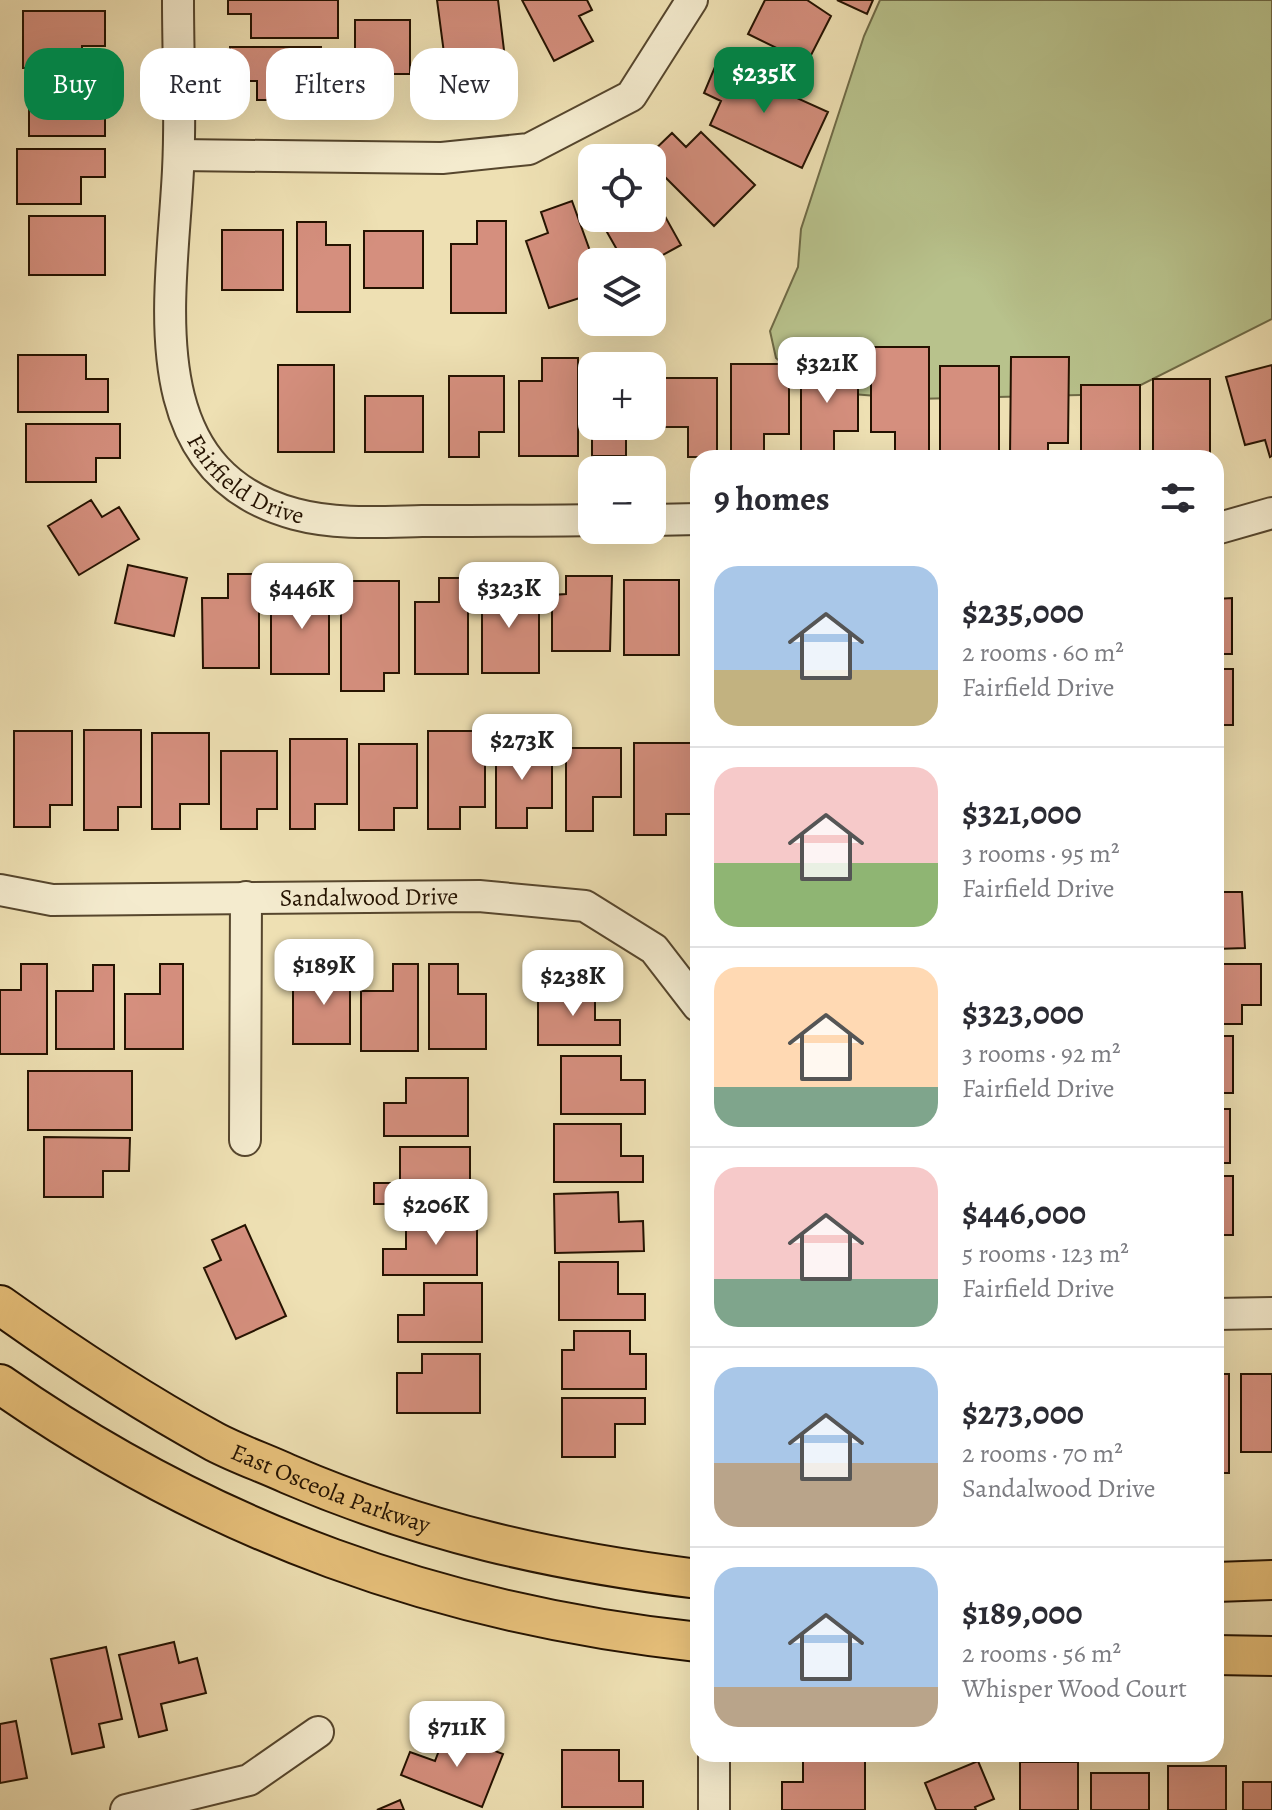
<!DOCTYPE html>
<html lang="en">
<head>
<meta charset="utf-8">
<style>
	:root { --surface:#fff; --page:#f7f7f7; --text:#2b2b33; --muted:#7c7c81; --line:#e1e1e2; --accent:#0b8043 }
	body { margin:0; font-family:Alegreya,serif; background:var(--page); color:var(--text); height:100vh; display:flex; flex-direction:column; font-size:30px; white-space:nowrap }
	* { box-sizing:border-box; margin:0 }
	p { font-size:26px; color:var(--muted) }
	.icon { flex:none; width:44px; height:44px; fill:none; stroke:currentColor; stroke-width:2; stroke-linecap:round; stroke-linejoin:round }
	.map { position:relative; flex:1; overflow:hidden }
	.drawer { position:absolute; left:690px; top:450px; width:534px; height:1312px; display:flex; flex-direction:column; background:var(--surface); border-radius:24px; box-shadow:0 8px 32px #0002 }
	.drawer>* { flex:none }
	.banner { position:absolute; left:24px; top:48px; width:546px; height:72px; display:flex; gap:16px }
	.tools { position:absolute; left:578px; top:144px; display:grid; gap:16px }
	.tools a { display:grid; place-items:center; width:88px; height:88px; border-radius:16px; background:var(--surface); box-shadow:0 8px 32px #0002; font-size:40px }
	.price { position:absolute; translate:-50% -68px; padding:0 18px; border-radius:16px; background:#fff; color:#222; font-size:26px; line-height:52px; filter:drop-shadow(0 2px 4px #0008) }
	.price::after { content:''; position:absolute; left:50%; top:48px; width:24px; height:18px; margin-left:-12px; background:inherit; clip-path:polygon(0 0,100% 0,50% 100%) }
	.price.active { background:var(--accent); color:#fff }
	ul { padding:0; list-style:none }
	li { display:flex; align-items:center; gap:24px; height:200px; padding:0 24px }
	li+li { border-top:2px solid var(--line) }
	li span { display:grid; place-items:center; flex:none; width:224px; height:160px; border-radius:24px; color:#555 }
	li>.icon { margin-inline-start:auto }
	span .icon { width:96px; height:96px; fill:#fffc; stroke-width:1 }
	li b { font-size:34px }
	h2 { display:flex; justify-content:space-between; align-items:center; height:96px; padding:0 24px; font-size:34px }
	.chip { padding:0 28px; border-radius:24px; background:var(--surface); box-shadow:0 8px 32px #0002; font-size:28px; line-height:72px }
	.chip.active { background:var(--accent); color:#fff }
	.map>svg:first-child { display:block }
	.green { fill:#b8c28c; stroke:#6e6a46; stroke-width:2 }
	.building { fill:#d58f7e; stroke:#241200; stroke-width:2 }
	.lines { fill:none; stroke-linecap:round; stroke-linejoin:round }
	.minor-casing { stroke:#56462d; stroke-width:34 }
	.major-casing { stroke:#241200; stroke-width:42 }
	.minor { stroke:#f4ebce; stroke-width:30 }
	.major { stroke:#e7c07a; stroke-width:38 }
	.labels { text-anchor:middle; stroke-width:6; stroke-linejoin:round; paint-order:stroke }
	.street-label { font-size:24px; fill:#241200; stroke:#f4ebce }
</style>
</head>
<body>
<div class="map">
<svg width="1272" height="1810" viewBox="0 0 1272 1810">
	<rect width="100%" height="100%" fill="#eee0b3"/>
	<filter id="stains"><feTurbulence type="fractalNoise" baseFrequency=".0025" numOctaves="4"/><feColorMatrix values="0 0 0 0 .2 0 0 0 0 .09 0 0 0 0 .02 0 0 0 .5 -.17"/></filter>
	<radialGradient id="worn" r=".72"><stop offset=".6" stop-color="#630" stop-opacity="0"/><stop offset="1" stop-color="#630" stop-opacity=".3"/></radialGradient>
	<!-- green -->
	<path class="green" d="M880,0H1272V319L1123,394L914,399L815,391L776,358L770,331L798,267L801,229L864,36Z"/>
	<!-- building -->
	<path class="building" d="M228,0H338V38H251V14H228Z
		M437,0H498L506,67L488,70L491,94L450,99Z
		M522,0H587L592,10L579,16L593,41L554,61Z
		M765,0H807L831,16L807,63L748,34Z
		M837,0H873L867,14Z
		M23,11H105V46H82V68H23Z
		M355,20H410V74H384V100H355Z
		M230,47H321V100H257V81H230Z
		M717,62L828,112L802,168L710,125L721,101L704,93Z
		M29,79H105V136H29Z
		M701,132L755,185L714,226L652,164V158H646L672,133L686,147Z
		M17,149H105V177H81V204H17Z
		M652,193L681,245L650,262H624L599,218H652Z
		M572,201L594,262L592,294L549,308L526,241L548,233L541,212Z
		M29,216H105V275H29Z
		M477,221H506V313H451V244H477Z
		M297,222H326V245H350V312H297Z
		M222,230H283V290H222Z
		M364,231H423V288H364Z
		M871,347H929V457H895V432H871Z
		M18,355H86V379H108V412H18Z
		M1011,357H1069L1068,443H1048V458H1010Z
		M542,358H578V456H519V381H542Z
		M801,362H858V431H834V457H801Z
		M731,364H789V434H764V457H731Z
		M278,365H334V452H278Z
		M1272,365V456L1270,457L1265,440L1245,445L1226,377Z
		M940,366H999V458H940Z
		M449,376H504V432H479V457H449Z
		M664,378H717V457H688V427H664Z
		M1153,379H1210V458H1153Z
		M1081,385H1140V458H1081Z
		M592,394V426H648V438H626V456H592Z
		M365,396H423V452H365Z
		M26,424H120V458H96V482H26Z
		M91,500L102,517L119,507L139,539L79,575L48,526Z
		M128,565L187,578L174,636L115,623Z
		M228,574H259V668H203L202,598H228Z
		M566,576H612L610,651H552V595L566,594Z
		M439,578H468V674H415V602H439Z
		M482,578H515V602H539V673H482Z
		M295,580H329V674H271V601H295Z
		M624,580H679V655H624Z
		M693,580H698V671H693Z
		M341,581H399V673H384V691H341Z
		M1232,598V654H1216V599Z
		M1216,669H1233V725H1216Z
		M84,730H141V807H118V830H84Z
		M14,731H72V805H50V827H14Z
		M428,731H485V807H460V829H428Z
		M152,733H209V804H180V829H152Z
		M1216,738H1220V798H1216Z
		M290,739H347V804H315V829H290Z
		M634,743H691V814H666V835H634Z
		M359,744H417V808H394V830H359Z
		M496,744H552V808H527V828H496Z
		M566,748H621V797H593V831H566Z
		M221,751H277V809H257V829H221Z
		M1216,810H1223V868H1216Z
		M1216,892H1242L1245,948L1216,949Z
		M317,962H350V1044H293V985H317Z
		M21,964H47V1054H0V990H21Z
		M160,964H183V1049H125V994H160Z
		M393,964H418V1051H361V991H393Z
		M429,964H458V994H486V1049H429Z
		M1216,964H1261V1005H1242V1024H1216Z
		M93,965H114V1049H56V991H93Z
		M538,986H595V1020H620V1045H538Z
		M1216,1036H1233V1093H1216Z
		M561,1056H621V1080H645V1114H561Z
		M28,1071H132V1130H28Z
		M406,1078H468V1136H384V1103H406Z
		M1216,1109H1230V1163H1216Z
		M554,1124H621V1156H643V1182H554Z
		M44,1137L130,1138L129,1171H103V1197H44Z
		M400,1147H470V1204H374V1183H400Z
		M1216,1176H1233V1235H1216Z
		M618,1192L619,1222L643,1221L644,1251L555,1253L554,1194Z
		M406,1215H477V1275H383V1249H406Z
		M245,1225L286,1316L236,1339L204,1268L221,1260L212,1240Z
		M559,1262H618V1294H645V1320H559Z
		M424,1283H482V1342H398V1315H424Z
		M574,1331H630V1354H646V1389H562V1350H574Z
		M422,1354H480V1413H397V1373H422Z
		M1216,1374H1229V1473H1216Z
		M1241,1374H1272V1452H1241Z
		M562,1398H645V1424H615V1457H562Z
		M174,1642L179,1663L197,1658L206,1693L161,1704L167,1730L139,1737L119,1655Z
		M106,1647L122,1719L99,1724L104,1747L72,1754L51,1659Z
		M16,1721L27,1778L0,1783V1724Z
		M446,1732L503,1754L482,1807L401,1775L410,1752L435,1761Z
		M562,1750H619V1781H643V1807H562Z
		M803,1758H865V1810H782V1782H803Z
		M978,1761L994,1799L975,1807L976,1810H936L925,1783Z
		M1020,1762H1078V1810H1020Z
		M1168,1766H1226V1810H1168Z
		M1091,1773H1149V1810H1091Z
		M1243,1782H1272V1810H1243Z
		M400,1800L404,1810H377Z"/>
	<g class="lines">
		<!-- minor casing -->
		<g class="minor-casing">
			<g id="minor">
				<path id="s1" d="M178,0C178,57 181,114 178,170C172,295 135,471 295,514C336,525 379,522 422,521C478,521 535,521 592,520"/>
				<path d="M179,155L442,158L529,149L631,96L692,0"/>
				<path d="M652,520L698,519"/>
				<path d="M1216,529L1272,513"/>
				<path id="s2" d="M0,890L52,900L479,896L585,906L654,949L698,1006"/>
				<path d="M245,1140L246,897"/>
				<path d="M1216,1314L1272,1313"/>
				<path d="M126,1810L249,1780L318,1732"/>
				<path d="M714,1810V1754"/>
			</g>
		</g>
		<!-- major casing -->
		<g class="major-casing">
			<g id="major">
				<path id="s3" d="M0,1305C70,1355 140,1401 215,1442C238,1454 264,1463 288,1474C423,1532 552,1561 698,1579"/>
				<path d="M0,1384C213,1533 441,1614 698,1642"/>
				<path d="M1216,1582L1272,1580"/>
				<path d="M1216,1655L1272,1656"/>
			</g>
		</g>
		<!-- minor -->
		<use href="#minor" class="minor"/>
		<!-- major -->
		<use href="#major" class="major"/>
	</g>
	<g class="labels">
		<!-- street labels -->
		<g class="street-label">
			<text dy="8" stroke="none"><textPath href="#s1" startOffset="510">Fairfield Drive</textPath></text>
			<text dy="8" stroke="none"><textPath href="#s2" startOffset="370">Sandalwood Drive</textPath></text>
			<text dy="8" stroke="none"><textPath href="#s3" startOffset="380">East Osceola Parkway</textPath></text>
		</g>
	</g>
	<rect width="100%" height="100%" filter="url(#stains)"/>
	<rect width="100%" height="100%" fill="url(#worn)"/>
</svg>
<div class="tools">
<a><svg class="icon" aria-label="locate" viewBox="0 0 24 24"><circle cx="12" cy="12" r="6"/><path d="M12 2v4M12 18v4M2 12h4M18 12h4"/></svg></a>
<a><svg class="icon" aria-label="layers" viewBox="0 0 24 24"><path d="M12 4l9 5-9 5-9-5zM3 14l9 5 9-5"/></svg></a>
<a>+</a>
<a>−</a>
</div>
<b class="price active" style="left:764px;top:115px">$235K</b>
<b class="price" style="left:827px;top:405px">$321K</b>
<b class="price" style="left:509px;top:630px">$323K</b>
<b class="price" style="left:302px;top:631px">$446K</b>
<b class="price" style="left:522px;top:782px">$273K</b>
<b class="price" style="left:324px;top:1007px">$189K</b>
<b class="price" style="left:573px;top:1018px">$238K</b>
<b class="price" style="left:436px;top:1247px">$206K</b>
<b class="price" style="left:457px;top:1769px">$711K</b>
<div class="banner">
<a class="chip active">Buy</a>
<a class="chip">Rent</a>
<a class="chip">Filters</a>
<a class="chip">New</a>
</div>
<section class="drawer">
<h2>9 homes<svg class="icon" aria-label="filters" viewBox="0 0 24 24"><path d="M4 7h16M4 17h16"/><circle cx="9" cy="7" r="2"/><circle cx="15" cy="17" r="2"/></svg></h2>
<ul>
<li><span style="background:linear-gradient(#a9c7e8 65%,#c2b280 0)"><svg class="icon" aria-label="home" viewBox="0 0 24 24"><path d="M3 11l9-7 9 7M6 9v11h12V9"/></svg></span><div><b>$235,000</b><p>2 rooms · 60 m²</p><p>Fairfield Drive</p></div></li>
<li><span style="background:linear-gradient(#f6c9c9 60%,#8fb573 0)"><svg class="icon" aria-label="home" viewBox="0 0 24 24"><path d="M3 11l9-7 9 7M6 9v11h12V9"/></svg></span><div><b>$321,000</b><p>3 rooms · 95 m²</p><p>Fairfield Drive</p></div></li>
<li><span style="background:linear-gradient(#ffd9b3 75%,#7fa58c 0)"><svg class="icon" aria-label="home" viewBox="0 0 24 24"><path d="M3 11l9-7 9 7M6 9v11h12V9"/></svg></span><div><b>$323,000</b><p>3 rooms · 92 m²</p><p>Fairfield Drive</p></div></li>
<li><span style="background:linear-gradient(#f6c9c9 70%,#7fa58c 0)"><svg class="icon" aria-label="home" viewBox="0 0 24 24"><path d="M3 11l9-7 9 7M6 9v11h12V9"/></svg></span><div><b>$446,000</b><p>5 rooms · 123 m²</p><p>Fairfield Drive</p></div></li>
<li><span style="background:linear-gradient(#a9c7e8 60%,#b9a48a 0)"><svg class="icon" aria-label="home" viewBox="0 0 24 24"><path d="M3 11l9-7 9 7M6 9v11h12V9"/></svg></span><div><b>$273,000</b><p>2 rooms · 70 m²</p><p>Sandalwood Drive</p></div></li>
<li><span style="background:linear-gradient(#a9c7e8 75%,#b9a48a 0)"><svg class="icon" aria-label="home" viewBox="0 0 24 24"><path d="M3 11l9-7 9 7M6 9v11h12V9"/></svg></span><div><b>$189,000</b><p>2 rooms · 56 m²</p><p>Whisper Wood Court</p></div></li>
</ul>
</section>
</div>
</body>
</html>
